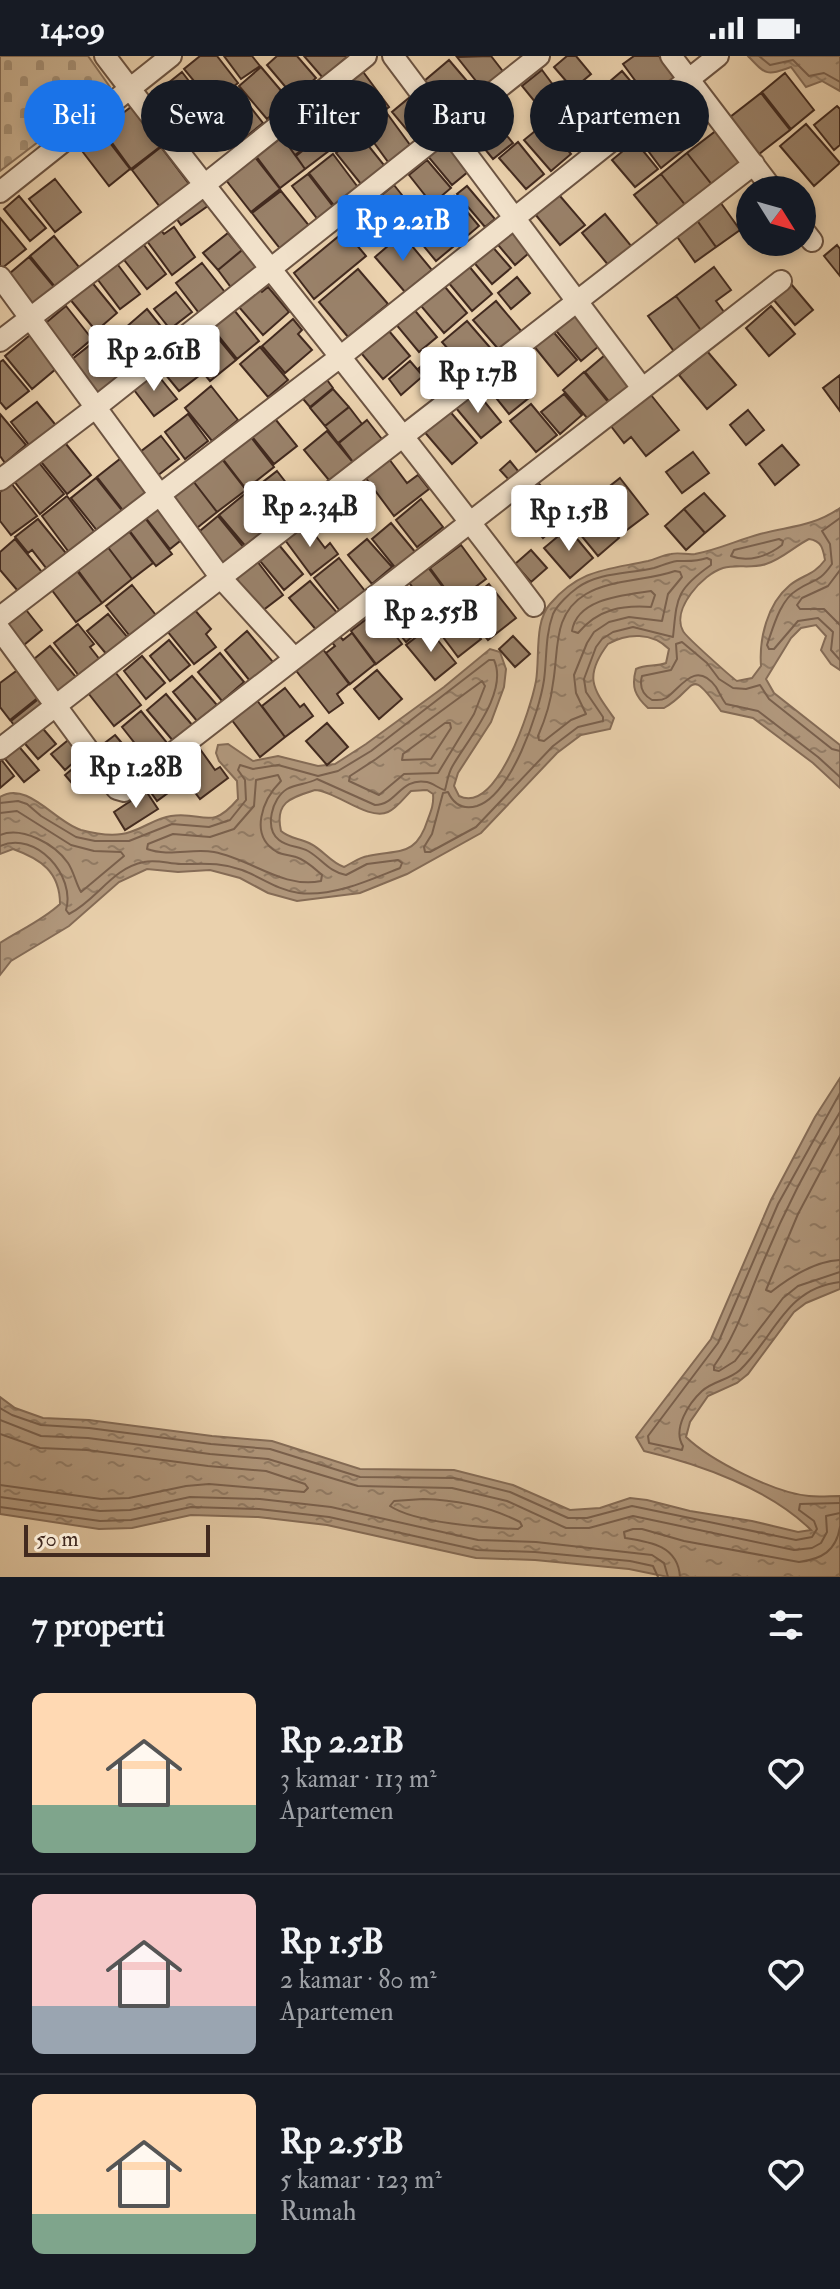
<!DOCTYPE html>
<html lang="id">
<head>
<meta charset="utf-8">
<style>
	:root { --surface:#171b24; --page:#242831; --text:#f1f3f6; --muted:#9ea1a6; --line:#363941; --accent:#1a73e8 }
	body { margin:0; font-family:"IM FELL Double Pica",serif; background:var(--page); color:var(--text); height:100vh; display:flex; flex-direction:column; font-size:30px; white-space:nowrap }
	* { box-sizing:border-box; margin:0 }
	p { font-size:26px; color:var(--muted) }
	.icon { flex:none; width:44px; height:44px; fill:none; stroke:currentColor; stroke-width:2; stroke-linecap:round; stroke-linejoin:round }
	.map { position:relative; height:1521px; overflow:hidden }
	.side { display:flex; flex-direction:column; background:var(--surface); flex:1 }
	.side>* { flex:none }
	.banner { position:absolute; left:24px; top:24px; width:792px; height:72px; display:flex; gap:16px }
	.needle { width:52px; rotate:127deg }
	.tools { position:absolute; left:736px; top:120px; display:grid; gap:16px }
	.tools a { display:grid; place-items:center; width:80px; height:80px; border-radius:50%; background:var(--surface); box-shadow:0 4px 12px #0003; font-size:40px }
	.scale { position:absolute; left:24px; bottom:20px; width:186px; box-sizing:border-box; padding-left:8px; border:4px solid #422a1f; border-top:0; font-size:22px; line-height:28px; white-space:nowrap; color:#422a1f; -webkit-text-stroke:6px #f1e1ca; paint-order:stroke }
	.price { position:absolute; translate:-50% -68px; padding:0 18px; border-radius:8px; background:#fff; color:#222; font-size:26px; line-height:52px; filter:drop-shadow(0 2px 4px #0008) }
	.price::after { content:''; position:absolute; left:50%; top:48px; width:24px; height:18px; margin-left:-12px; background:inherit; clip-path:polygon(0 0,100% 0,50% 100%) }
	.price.current { background:var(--accent); color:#fff }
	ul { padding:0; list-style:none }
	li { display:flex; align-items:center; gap:24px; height:200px; padding:0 32px }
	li+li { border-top:2px solid var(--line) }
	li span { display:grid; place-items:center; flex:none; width:224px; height:160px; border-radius:12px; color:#555 }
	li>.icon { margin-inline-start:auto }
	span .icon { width:96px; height:96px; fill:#fffc; stroke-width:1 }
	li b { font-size:34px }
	h2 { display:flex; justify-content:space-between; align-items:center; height:96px; padding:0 32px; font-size:34px }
	.tag { padding:0 28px; border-radius:36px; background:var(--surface); box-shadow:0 4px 12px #0003; font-size:28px; line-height:72px }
	.tag.current { background:var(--accent); color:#fff }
	.status { display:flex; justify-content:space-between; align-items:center; height:56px; padding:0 40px; background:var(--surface); direction:ltr }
	.status svg { height:22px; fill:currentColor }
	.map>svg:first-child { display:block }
	.cemetery { fill:url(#cemetery-stones); stroke:#88705a; stroke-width:2 }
	.water { fill:url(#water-ripples); stroke:#856c57; stroke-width:2; fill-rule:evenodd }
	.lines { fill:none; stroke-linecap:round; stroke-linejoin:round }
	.shore { stroke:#7a614e; stroke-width:2 }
	.building { fill:#998169; stroke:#422a1f; stroke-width:2 }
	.street-casing { stroke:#6c5442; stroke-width:24 }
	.street { stroke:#f1e1ca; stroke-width:20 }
</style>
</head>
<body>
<div class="status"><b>14:09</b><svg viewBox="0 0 49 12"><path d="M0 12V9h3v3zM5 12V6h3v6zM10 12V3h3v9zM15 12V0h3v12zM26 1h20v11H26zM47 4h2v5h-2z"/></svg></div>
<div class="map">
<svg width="840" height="1521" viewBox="0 0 840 1521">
	<defs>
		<pattern id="cemetery-stones" width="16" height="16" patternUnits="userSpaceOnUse" patternTransform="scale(2)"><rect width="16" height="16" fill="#cdb595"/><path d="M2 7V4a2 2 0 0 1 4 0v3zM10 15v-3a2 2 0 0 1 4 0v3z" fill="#a89379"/></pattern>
		<pattern id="water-ripples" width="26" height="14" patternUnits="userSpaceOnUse" patternTransform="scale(2)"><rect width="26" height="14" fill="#b1987d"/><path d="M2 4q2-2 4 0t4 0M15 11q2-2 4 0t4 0" fill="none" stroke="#927c66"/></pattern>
	</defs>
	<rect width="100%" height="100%" fill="#ead1ad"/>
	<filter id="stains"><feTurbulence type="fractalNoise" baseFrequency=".0025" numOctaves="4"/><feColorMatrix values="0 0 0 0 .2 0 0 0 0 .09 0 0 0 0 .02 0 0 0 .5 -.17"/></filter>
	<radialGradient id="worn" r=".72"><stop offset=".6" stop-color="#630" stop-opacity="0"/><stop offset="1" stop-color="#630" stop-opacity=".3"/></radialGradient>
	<!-- cemetery -->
	<path class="cemetery" d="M0,0H88L110,31L0,115Z"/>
	<!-- water -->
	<path class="water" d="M748,0H840V35L822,25L806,31L791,11C766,20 766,19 748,0Z
		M840,452V614L831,608L821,594L826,580L816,569L801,572L791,582L766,623L774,637L840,689V732L813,707L753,662L721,655C687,608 698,633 664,652H648C635,640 631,631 636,613C646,608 656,611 666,607L669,593C652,576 627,577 608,588C583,621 593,633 614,662L610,673L581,679L557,697L481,777L407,818L360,837L297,845L268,837L240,822L210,814L178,816L147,813L119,826L69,870L11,905L0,919V887C20,874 43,864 60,848C60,816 41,803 13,793L0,798V741C27,724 55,766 81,774C96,778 116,781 130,776C144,772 156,762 171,760C204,755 210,776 238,743L237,725L219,705L216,697L218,689L228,688L253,705L278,700L318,710L335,708L366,688L444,631L490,593L500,596L506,613L504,631L491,666L458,717L454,730L459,740C497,759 531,652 536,625C540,601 534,566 550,548C580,513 606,514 648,505C656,503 663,499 671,498C679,496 687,499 695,498C717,494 738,484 760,478C790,470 812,471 840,452ZM809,483C822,485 823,493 825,504C813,520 804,518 790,529C767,548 759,583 761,610L752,622L737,625C731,621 685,580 683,575C671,553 703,518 723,512C737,508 752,513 766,508C782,503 795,490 809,483ZM315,734C336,735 368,765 388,756C396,753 405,741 411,735L427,734L433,738C434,748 431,755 428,763C416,801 401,793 368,800C360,801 352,807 344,811C331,807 323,794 311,788C300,782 290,783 281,775C274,745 293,741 315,734Z
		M840,1022V1233L806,1247L794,1256L748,1318L737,1327L708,1340L690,1366L686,1381C711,1405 775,1437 809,1440C819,1441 830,1440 840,1440V1521H668L629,1513L535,1504L476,1502L327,1469L258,1461L191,1459L132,1472L99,1473L0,1458V1341L15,1352L43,1362L89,1364L212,1380L272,1385L360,1413L454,1414L513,1429L570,1454L600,1452L630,1442L647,1444L690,1455L752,1465L798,1476L811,1474C770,1433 699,1408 644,1395L636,1381L711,1283L771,1144L815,1061Z"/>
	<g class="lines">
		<!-- shore -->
		<path class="shore" d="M759,0L770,9L793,4L809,20L824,17L840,26
			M840,462L822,475L830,488L832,508C818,528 815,522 797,534C780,544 773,572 767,589L769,593H774L798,565L818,562L833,576L831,594L840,604
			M779,483L783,485L782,489C768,500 748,507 731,500L734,494Z
			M707,502L711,504V509C675,534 677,543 673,581L633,571L613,576L602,583L596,591L584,623L586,636L603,661V665L578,671L553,690L476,771L430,796H425L424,791L432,778L443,737L448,736C454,749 463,754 477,750C511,739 539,657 544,624C547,602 545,580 553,558C557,549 570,537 577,532C599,516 629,518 654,512C661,510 669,506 677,505C688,505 696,506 707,502Z
			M840,514L828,530L802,542L797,549L800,553H824L840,569
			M675,515L680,516L682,521L668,538L662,565L629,561L609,566L594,576L587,587L574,619L576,637L586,658L571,664L544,685L539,684L538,680C545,664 551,645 553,627C559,594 552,558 586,538C611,523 647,525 675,515Z
			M651,535L655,539L651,551C622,549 598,553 578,577L572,575C577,542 625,539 651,535Z
			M482,625L485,630L474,658L438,717L404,718L379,739L349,725L350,720L376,703Z
			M445,667H450L451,672L431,703L402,704L403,698Z
			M840,695L832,693L769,643L760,629L746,633L733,632L719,623L707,607L682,586L676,588L677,603L671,614L642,620C639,631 643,639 652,644C658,644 661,645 666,642C680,633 695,603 716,631C719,636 722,643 726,648L758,655L818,701L840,721
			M278,719L281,725C263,743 248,779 277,796C283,799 290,799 296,801C306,804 314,812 322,819L321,825C283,833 251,803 214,796C192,792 169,801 147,793L148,788L173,778L210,781L234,773L254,750L256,724Z
			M0,747L18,745L27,748L41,760L76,781L95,785H129L172,768L209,771L230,764L246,744L245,724L238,714L240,709L253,713L278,709L318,720L338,715L371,695L489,604H494C509,637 467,684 452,711C448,718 447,727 445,734C439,733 433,727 427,726C400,721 397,749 375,749L317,723C308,728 296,728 287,733C272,742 264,772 279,784C287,791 299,790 308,795C322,803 329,816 346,819L367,808L398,804L402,807L400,812C370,824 333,841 299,837C277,834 261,821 242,814C219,806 204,808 181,808C169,808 157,803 144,806C112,812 97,844 69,858L66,854C76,820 36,774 0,790
			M0,757L17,755L71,789L94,795L121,796L124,800L81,836C76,828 74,816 68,807C55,788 22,770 0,779
			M840,1037L778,1148L718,1287L648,1380L649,1387L682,1394L683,1390C672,1373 689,1347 702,1335C713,1325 729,1324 740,1314C774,1282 785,1232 840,1226
			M840,1056C811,1103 785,1153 764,1204C748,1241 737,1278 714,1310V1314L719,1315L735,1305L783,1242L798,1230L840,1216
			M840,1079L798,1158L766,1234L771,1236C790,1221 815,1205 840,1204
			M0,1352L12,1359L41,1369L89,1372L211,1388L270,1393L360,1421L454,1422L510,1436L568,1462H587L632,1450L796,1484L812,1481L817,1473L814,1465L799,1454L800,1448L840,1447
			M0,1364L41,1380L88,1382L210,1398L268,1403L358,1430L452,1432L507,1445L566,1472H589L633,1460L794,1494L812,1492L821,1487L827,1476L826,1460L840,1457
			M0,1378L40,1392L87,1394L208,1410L266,1415L305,1428L308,1432L304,1436L209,1428L186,1430L129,1442L101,1443L0,1429
			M0,1441L100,1455L130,1454L190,1441L260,1443L331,1451L478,1484L536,1486L652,1499L664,1507L668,1521
			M423,1443C457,1444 489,1450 520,1466L522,1470L518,1473C487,1472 415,1467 390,1450L394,1445Z
			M0,1451L100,1465L131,1464L191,1451L259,1453L329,1461L477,1494L535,1496L630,1505L653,1510L658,1521
			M680,1521C678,1490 651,1486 625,1482L624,1476L633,1473H642L684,1485L799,1506C822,1503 836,1495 840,1471"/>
	</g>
	<!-- building -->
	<path class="building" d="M200,0H217L238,27L212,47L184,13Z
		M224,0H252L260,10L241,23Z
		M277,0H297L316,22L294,41L267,9Z
		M304,0H346L347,1L323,22Z
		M491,0L505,18L484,35L457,1Z
		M567,0H576L591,18L573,33L554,11Z
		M634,0H659L675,22L648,42L623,8Z
		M449,4L478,38L451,61L423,26Z
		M261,11L289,44L267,63L239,30Z
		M361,13L389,51L363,71L335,34Z
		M542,14L559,37L540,52L522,30Z
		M622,15L649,47L627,65L601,33Z
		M182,16L208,50L188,65L162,32Z
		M785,17L814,54L791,73L762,36Z
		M237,34L263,67L247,80L221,47Z
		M333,35L361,72L334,92L306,55Z
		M761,37L790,74L754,102L725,65Z
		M410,41L435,71L417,86L392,56Z
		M219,48L234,67L203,92L188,72Z
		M577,50L602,79L580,97L555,68Z
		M837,50L840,53V89L834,94L814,69Z
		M131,51L161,90L131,113L102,73Z
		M485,54L513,87L493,103L466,70Z
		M386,56L413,93L391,110L364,73Z
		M659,57L686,92L661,112L634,76Z
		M307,62L320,80L295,99L282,81Z
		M545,67L571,98L551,115L524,84Z
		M806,68L840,107L814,130L780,90Z
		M100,74L130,113L109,130L79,91Z
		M717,74L742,106L713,130L687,97Z
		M359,78L388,114L365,133L336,97Z
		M449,79L475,110L452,129L426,98Z
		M282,81L305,113L280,132L256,100Z
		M320,81L330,94L305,113L296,100Z
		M635,85L658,113L635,131L612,104Z
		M518,86L544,118L526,133L499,102Z
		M161,91L189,128L160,151L132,114Z
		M251,96L280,133L251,156L222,119Z
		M687,97L713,130L686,150L661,118Z
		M333,98L360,134L336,152L309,117Z
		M427,104L451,132L432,148L409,119Z
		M308,118L335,153L319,165L292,130Z
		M661,118L686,150L660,171L634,139Z
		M55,123L81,156L55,176L29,143Z
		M394,129L410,149L393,163L377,143Z
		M467,130L495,163L485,171L457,138Z
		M554,133L585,169L560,189L531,153Z
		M203,134L212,147L181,169L172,156Z
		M281,135L311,172L282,195L252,157Z
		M19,140L46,172L30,185L4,153Z
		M454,140L479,170L460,186L435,156Z
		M718,143L740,174L716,191L694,160Z
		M605,158L632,191L609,210L582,177Z
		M694,160L716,191L695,206L673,175Z
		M430,161L454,190L436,205L412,176Z
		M0,162L26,193L1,213L0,212Z
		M515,166L536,191L515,209L494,184Z
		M158,171L164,178L174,171L195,201L172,219L144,181Z
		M345,175L366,200L314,243L294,217Z
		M228,177L242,194L218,214L203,197Z
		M402,178L432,214L405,236L375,201Z
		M54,180L79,211L55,231L30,200Z
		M141,185L166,218L147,233L121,200Z
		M490,188L511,212L492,228L471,203Z
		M837,189L840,193V220L824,200Z
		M246,191L262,211L233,234L218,214Z
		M29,201L55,232L34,249L9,218Z
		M115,205L140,238L120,253L95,220Z
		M202,207L228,240L202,261L176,227Z
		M468,209L492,238L472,255L448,226Z
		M714,211L731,234L716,245L727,260L703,277L676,240Z
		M358,213L388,248L348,281L319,246Z
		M517,221L530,237L511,253L498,237Z
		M90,224L117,257L96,275L69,242Z
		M440,225L467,257L444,277L416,244Z
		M791,228L813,254L795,269L773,243Z
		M268,231L289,256L263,279L239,251L259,233L262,236Z
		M176,236L192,256L170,273L154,253Z
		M676,240L703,277L676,298L648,260Z
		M496,245L522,276L500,295L473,264Z
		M230,249L259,285L237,303L208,267Z
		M66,250L92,283L67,304L41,271Z
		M771,250L795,278L769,300L746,272Z
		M412,251L437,281L419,296L394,266Z
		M576,252L605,285L581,305L553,271Z
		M147,253L168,279L146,298L125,272Z
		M293,263L302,274L298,278L312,294L285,317L262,290Z
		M467,265L493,295L468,316L442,286Z
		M384,269L410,300L383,323L356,291Z
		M208,270L236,304L210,325L182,291Z
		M551,273L577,304L558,320L533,289Z
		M30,279L57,312L32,333L5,300Z
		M95,285L124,321L96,345L66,308Z
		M260,291L288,324L268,341L240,308Z
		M442,292L465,320L442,339L419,312Z
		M178,293L200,319L179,335L156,307Z
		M611,294L638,326L611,348L585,316Z
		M707,295L736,329L707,353L679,319Z
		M3,304L29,335L6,353L0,346V306Z
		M410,305L423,320L401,339L389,323Z
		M504,310L530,341L509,358L484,327Z
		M153,313L177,343L154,360L131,330Z
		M584,316L608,346L588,363L563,334Z
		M322,317L333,332L310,351L298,337Z
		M840,319V355L823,332Z
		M211,330L238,364L212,385L185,352Z
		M333,333L349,351L325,370L310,352Z
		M647,334L679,374L646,400L631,381L624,387L607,365Z
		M476,335L501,366L481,382L456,352Z
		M564,338L582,359L560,378L541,356Z
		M37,346L59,373L33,394L11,366Z
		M531,348L557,379L536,396L510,365Z
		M349,351L362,368L338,387L325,370Z
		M447,352L477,387L452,408L422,373Z
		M748,354L764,374L746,389L730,369Z
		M0,358L26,389L5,407L0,400Z
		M188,358L208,385L185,403L165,376Z
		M272,359L297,390L274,408L249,377Z
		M367,364L385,387L356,410L339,387Z
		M327,375L356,410L333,429L304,394Z
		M247,376L274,411L246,433L219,398Z
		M161,380L179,403L157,420L140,396Z
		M62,383L91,419L67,438L38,402Z
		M782,389L799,409L775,429L759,408Z
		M693,396L709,417L682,437L666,416Z
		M218,398L246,434L217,456L190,421Z
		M125,399L153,434L125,457L97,421Z
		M36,403L64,438L40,458L14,425Z
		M389,403L407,427L418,419L429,433L394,460L365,421Z
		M510,405L519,416L509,424L500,414Z
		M277,415L305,451L277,472L250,436Z
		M190,421L217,456L193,475L166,440Z
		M96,422L124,457L99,477L71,442Z
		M620,422L648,458L624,476L596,441Z
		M535,423L567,461L543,482L511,444Z
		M11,427L37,460L11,479L0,465V436Z
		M246,437L273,470L247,492L219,459Z
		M704,437L725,460L705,477L684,453Z
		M67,440L96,478L71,499L42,460Z
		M421,443L443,471L417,491L396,464Z
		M158,445L185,481L170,493L142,457Z
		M684,453L705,477L686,494L665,470Z
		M597,455L619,482L598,500L575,472Z
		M142,458L172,498L156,510L126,470Z
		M218,460L245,493L222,512L195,479Z
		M38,463L70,502L50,517L32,494L28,497L15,481Z
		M306,467L325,492L330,487L338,498L311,519L285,484Z
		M391,467L416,497L397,514L372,483Z
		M568,472L593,502L570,522L544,492Z
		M128,474L153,507L132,523L107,490Z
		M15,483L42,516L18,535L0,514V496Z
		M367,483L392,511L372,528L348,499Z
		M279,489L303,518L284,534L260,505Z
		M461,489L486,523L455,546L430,512Z
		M107,490L132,523L102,547L77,513Z
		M531,494L547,512L531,526L515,508Z
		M339,502L369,540L344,560L314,522Z
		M257,505L283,539L262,555L235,521Z
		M73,510L102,547L76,566L48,529Z
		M427,510L454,546L434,561L408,525Z
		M310,525L339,559L318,576L289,542Z
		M489,528L516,562L488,584L461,550Z
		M132,529L159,563L133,584L106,550Z
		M402,529L431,565L406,586L379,552Z
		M23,550L42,574L19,593L0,569Z
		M456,552L481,583L458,601L434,569Z
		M194,553L211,573L206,578L216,591L194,608L167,575Z
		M377,555L402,588L376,608L351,575Z
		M108,558L129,583L108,600L87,575Z
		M78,568L94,588L90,591L104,609L83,625L54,587Z
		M428,572L456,607L435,624L406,589Z
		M247,575L273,606L250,625L225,594Z
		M352,577L375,608L350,628L326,597L335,590L330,584L338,578L343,584Z
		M513,580L530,598L515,611L499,593Z
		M169,584L190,609L170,625L150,600Z
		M50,590L80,626L58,644L28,608Z
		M322,592L349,628L337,638L343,647L329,657L294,612Z
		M220,597L244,626L222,645L198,616Z
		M142,600L165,627L146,643L124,615Z
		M112,612L141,649L114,670L85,633Z
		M19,613L40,640L10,664L0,651V627Z
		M377,614L402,643L379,663L354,633Z
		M192,620L217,649L197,665L173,636Z
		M285,632L300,651L304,648L313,660L285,681L262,650Z
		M166,638L193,670L174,686L147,654Z
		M41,641L49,652L19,676L11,665Z
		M256,643L285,681L260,701L231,663Z
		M141,655L168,688L148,704L122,671Z
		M327,667L348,691L327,709L306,685Z
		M39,668L56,688L38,703L21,683Z
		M115,679L144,713L122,731L93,696Z
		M72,681L85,696L65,714L51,698Z
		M15,686L39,714L24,726L1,698Z
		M200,693L215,714L220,711L228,722L200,743L176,711Z
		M89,699L101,713L77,733L65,719Z
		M0,702L14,720L0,732Z
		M160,717L172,734L157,745L145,728Z
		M146,735L158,753L125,774L114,756Z"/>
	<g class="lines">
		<!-- street casing -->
		<g class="street-casing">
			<path id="street" d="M105,0C245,185 394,364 534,550
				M393,0L642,332
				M671,0L773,134
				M0,136L171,0
				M802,172L812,185
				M0,221L221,522L294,602
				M0,285L203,130L366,0
				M0,424L95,352L539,0
				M0,561L340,301L718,0
				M0,574L117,733L124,735L781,225
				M0,693L754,108"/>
		</g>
		<!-- street -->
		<use href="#street" class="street"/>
	</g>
	<rect width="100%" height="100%" filter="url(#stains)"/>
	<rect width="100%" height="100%" fill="url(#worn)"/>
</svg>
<div class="tools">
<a><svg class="needle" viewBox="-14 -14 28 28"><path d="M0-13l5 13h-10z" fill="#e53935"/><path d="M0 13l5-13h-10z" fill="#9ea1a6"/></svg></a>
</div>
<div class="scale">50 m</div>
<b class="price current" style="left:403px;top:207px">Rp 2.21B</b>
<b class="price" style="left:154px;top:337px">Rp 2.61B</b>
<b class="price" style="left:478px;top:359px">Rp 1.7B</b>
<b class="price" style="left:310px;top:493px">Rp 2.34B</b>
<b class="price" style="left:569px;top:497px">Rp 1.5B</b>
<b class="price" style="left:431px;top:598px">Rp 2.55B</b>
<b class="price" style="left:136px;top:754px">Rp 1.28B</b>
<div class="banner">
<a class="tag current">Beli</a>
<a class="tag">Sewa</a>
<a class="tag">Filter</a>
<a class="tag">Baru</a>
<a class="tag">Apartemen</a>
</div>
</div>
<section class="side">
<h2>7 properti<svg class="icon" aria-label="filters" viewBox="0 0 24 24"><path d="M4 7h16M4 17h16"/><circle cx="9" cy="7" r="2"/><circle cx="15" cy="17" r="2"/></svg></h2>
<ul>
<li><span style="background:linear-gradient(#ffd9b3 70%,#7fa58c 0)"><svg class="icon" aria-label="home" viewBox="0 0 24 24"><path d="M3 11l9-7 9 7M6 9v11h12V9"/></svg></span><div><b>Rp 2.21B</b><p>3 kamar · 113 m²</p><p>Apartemen</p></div><svg class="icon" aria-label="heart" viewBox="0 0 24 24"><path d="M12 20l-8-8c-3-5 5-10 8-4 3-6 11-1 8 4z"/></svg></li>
<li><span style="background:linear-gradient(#f6c9c9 70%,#9aa5b1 0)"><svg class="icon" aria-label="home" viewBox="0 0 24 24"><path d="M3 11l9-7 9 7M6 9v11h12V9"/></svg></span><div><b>Rp 1.5B</b><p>2 kamar · 80 m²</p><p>Apartemen</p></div><svg class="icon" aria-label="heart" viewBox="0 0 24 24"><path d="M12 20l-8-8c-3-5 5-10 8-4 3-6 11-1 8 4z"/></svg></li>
<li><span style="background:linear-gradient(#ffd9b3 75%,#7fa58c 0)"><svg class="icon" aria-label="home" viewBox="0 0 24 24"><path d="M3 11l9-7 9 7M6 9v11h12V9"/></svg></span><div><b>Rp 2.55B</b><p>5 kamar · 123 m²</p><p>Rumah</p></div><svg class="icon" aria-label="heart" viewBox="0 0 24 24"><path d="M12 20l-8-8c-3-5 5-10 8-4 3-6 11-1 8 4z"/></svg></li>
</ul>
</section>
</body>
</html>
